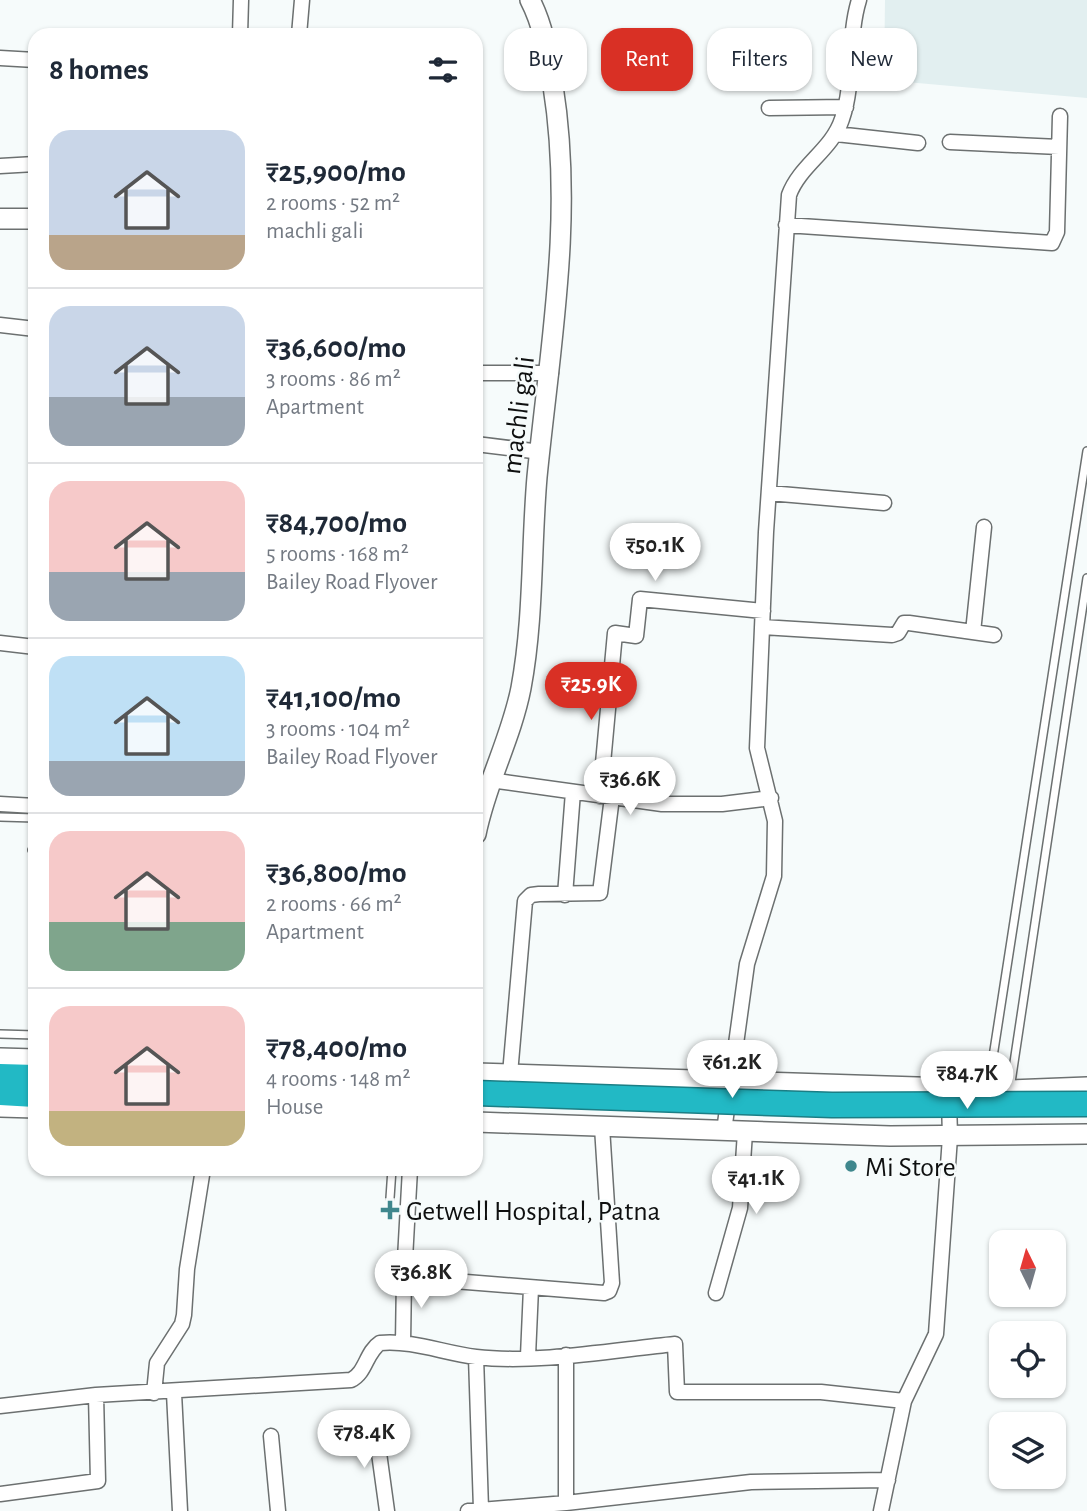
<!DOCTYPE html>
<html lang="en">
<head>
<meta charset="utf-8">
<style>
	:root { --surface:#fff; --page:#f6f6f7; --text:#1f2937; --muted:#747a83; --line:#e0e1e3; --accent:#d93025 }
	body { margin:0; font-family:"Alegreya Sans",sans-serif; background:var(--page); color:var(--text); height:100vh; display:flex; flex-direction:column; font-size:26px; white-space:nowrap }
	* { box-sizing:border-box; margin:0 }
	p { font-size:23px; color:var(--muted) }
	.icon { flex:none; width:38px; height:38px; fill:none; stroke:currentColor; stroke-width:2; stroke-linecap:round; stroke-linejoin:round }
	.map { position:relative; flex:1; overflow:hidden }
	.side { position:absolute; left:28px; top:28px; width:455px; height:1148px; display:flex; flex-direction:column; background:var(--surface); border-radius:21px; box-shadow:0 2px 5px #0004 }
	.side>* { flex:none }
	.banner { position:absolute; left:504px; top:28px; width:478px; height:63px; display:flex; gap:14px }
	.needle { width:46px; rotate:355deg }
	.buttons { position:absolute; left:989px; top:1230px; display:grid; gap:14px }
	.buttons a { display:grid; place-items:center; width:77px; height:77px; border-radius:14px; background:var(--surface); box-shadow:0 2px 5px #0004; font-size:35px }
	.price { position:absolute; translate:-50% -60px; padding:0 16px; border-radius:24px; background:#fff; color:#222; font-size:23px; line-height:46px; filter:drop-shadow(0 2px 4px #0008) }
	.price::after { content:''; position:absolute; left:50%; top:42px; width:21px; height:16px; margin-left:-10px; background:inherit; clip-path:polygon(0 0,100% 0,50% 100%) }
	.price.current { background:var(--accent); color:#fff }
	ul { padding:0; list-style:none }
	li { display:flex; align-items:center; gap:21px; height:175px; padding:0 21px }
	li+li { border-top:2px solid var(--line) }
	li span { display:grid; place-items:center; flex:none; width:196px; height:140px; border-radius:21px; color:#555 }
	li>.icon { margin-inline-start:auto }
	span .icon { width:84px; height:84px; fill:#fffc; stroke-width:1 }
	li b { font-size:30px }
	h2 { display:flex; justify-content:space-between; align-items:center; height:84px; padding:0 21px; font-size:30px }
	.pill { padding:0 24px; border-radius:21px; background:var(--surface); box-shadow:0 2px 5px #0004; font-size:24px; line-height:63px }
	.pill.current { background:var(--accent); color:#fff }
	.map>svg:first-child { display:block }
	.built { fill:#e2eff0 }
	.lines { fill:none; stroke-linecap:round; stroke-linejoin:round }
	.lane-casing { stroke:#6c7070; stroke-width:10 }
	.street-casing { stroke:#6c7070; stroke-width:17 }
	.secondary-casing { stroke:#6c7070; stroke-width:22 }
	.highway-casing { stroke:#1b7e85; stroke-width:27 }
	.lane { stroke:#fff; stroke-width:7 }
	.street { stroke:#fff; stroke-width:14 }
	.secondary { stroke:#fff; stroke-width:19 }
	.highway { stroke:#22b9c5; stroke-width:24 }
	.highway-bridge-casing { stroke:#1b7e85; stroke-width:27; stroke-linecap:butt }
	.highway-bridge { stroke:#22b9c5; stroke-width:24 }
	.poi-dot { fill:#3f878d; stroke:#f6fbfb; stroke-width:2.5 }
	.labels { text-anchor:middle; stroke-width:5; stroke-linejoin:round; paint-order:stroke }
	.street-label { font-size:28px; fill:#0e0f0f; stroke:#f6fbfb }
	.poi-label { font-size:28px; fill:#0e0f0f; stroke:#f6fbfb; text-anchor:start }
</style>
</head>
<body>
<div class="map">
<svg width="1087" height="1511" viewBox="0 0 1087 1511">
	<rect width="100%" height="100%" fill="#f6fbfb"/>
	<!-- built -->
	<path class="built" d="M885,0H1087V98L884,80Z"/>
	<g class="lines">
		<!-- lane casing -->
		<g class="lane-casing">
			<path id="lane" d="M0,225H35
				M0,817L35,818
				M32,850H35
				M0,1034L35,1035
				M988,1089L1087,451
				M1010,1089L1087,578
				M390,1198L392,1169"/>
		</g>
		<!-- street casing -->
		<g class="street-casing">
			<path id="street" d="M240,35L241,0
				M299,35L302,0
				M0,58L35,60
				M769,108L846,107
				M836,134L918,143
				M950,142L1059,147
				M0,166L35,164
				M0,216H35
				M786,225L1052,243L1057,232L1060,116
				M0,325L35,329
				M476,373H551
				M476,444L541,452
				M769,493L884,503
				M762,627L892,635L898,633L904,623H909L994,635
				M973,632L984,527
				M0,643L35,647
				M490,780L662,804H722L771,798
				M600,796L615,633L636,636L640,599L763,611
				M0,804L35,806
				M565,895L573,792
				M510,1074L525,901L531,895L539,894L600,893L612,797
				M724,1131L747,964L774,876L775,821L757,748L766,532L789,195C800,165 832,150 842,119C855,82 847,39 859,0
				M410,1169L404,1277L604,1293L609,1291L612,1283L602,1127
				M716,1293L740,1208L745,1132
				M403,1343L404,1277
				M528,1356L531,1288
				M476,1357L481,1509
				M154,1393L157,1363L182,1324L184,1315L187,1269L203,1169
				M174,1393L180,1511
				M904,1401L936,1334L950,1137L949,1100
				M0,1406L96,1395L351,1380C366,1373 366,1352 380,1343C413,1340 443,1353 476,1357C536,1364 614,1350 675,1344L677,1392H821L904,1401L881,1511
				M375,1424L387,1511
				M271,1436L278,1511
				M0,1494L98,1481L96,1395
				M566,1503L751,1482L888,1480
				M468,1511L566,1503V1355"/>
		</g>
		<!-- secondary casing -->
		<g class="secondary-casing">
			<path id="secondary" d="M476,834C486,783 511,739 521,688C534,618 531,547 537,477C550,346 574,217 553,86C548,56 544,27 530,0
				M0,1058L35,1059
				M476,1073L1010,1090L1087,1087
				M0,1107L35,1108
				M476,1122L890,1136L1087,1134"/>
		</g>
		<!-- highway casing -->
		<g class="highway-casing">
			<path id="highway" d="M0,1076L35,1077
				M0,1093L35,1095"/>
		</g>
		<!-- lane -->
		<use href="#lane" class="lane"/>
		<!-- street -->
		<use href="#street" class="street"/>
		<!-- secondary -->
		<use href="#secondary" class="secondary"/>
		<!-- highway -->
		<use href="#highway" class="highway"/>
		<!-- highway-bridge casing -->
		<g class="highway-bridge-casing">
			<path id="highway-bridge" d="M476,1093L832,1105L1087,1104"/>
		</g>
		<!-- highway-bridge -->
		<use href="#highway-bridge" class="highway-bridge"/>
	</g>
	<!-- markers -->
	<g class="poi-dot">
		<circle cx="851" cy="1166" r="7"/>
		<path d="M386.5 1199.5h7v7h7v7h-7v7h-7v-7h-7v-7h7z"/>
	</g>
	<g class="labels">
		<!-- street labels -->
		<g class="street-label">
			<text transform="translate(517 415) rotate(-83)" y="10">machli gali</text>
		</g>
		<!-- poi labels -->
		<g class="poi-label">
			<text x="865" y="1176">Mi Store</text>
			<text x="406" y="1220">Getwell Hospital, Patna</text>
		</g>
	</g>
</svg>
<div class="buttons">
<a><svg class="needle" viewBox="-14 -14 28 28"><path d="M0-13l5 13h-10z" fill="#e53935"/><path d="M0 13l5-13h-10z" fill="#747a83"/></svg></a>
<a><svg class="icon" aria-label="locate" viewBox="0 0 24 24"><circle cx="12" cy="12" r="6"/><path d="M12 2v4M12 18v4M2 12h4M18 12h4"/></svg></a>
<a><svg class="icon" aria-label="layers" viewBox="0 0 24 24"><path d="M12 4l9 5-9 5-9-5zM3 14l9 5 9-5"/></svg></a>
</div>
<b class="price" style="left:655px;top:583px">₹50.1K</b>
<b class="price current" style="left:591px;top:722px">₹25.9K</b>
<b class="price" style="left:630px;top:817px">₹36.6K</b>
<b class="price" style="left:732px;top:1100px">₹61.2K</b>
<b class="price" style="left:967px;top:1111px">₹84.7K</b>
<b class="price" style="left:756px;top:1216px">₹41.1K</b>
<b class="price" style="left:421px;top:1310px">₹36.8K</b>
<b class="price" style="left:364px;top:1470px">₹78.4K</b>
<div class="banner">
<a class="pill">Buy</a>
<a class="pill current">Rent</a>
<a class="pill">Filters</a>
<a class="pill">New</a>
</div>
<section class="side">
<h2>8 homes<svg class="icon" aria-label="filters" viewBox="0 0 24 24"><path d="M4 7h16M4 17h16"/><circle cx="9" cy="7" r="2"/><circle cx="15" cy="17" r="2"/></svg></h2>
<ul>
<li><span style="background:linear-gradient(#c9d6e8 75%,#b9a48a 0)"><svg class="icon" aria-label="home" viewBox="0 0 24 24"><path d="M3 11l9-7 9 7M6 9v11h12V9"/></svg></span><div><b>₹25,900/mo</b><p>2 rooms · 52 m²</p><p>machli gali</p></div></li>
<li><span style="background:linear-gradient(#c9d6e8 65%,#9aa5b1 0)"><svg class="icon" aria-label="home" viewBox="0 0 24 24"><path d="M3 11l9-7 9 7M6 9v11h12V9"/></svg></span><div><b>₹36,600/mo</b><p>3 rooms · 86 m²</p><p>Apartment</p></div></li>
<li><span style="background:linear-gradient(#f6c9c9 65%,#9aa5b1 0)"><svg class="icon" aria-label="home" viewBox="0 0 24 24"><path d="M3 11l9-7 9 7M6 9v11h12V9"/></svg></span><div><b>₹84,700/mo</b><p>5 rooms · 168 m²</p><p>Bailey Road Flyover</p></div></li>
<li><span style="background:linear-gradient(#bfe0f5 75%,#9aa5b1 0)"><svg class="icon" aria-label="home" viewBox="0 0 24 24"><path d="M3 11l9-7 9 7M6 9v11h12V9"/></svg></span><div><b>₹41,100/mo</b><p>3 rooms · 104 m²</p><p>Bailey Road Flyover</p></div></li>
<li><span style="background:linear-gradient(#f6c9c9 65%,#7fa58c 0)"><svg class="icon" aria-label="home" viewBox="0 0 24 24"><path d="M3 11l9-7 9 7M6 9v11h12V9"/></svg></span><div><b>₹36,800/mo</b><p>2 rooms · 66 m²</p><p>Apartment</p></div></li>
<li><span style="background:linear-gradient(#f6c9c9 75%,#c2b280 0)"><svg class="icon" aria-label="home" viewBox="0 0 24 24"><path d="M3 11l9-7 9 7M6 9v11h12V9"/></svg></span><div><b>₹78,400/mo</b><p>4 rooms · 148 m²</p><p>House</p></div></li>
</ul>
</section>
</div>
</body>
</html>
